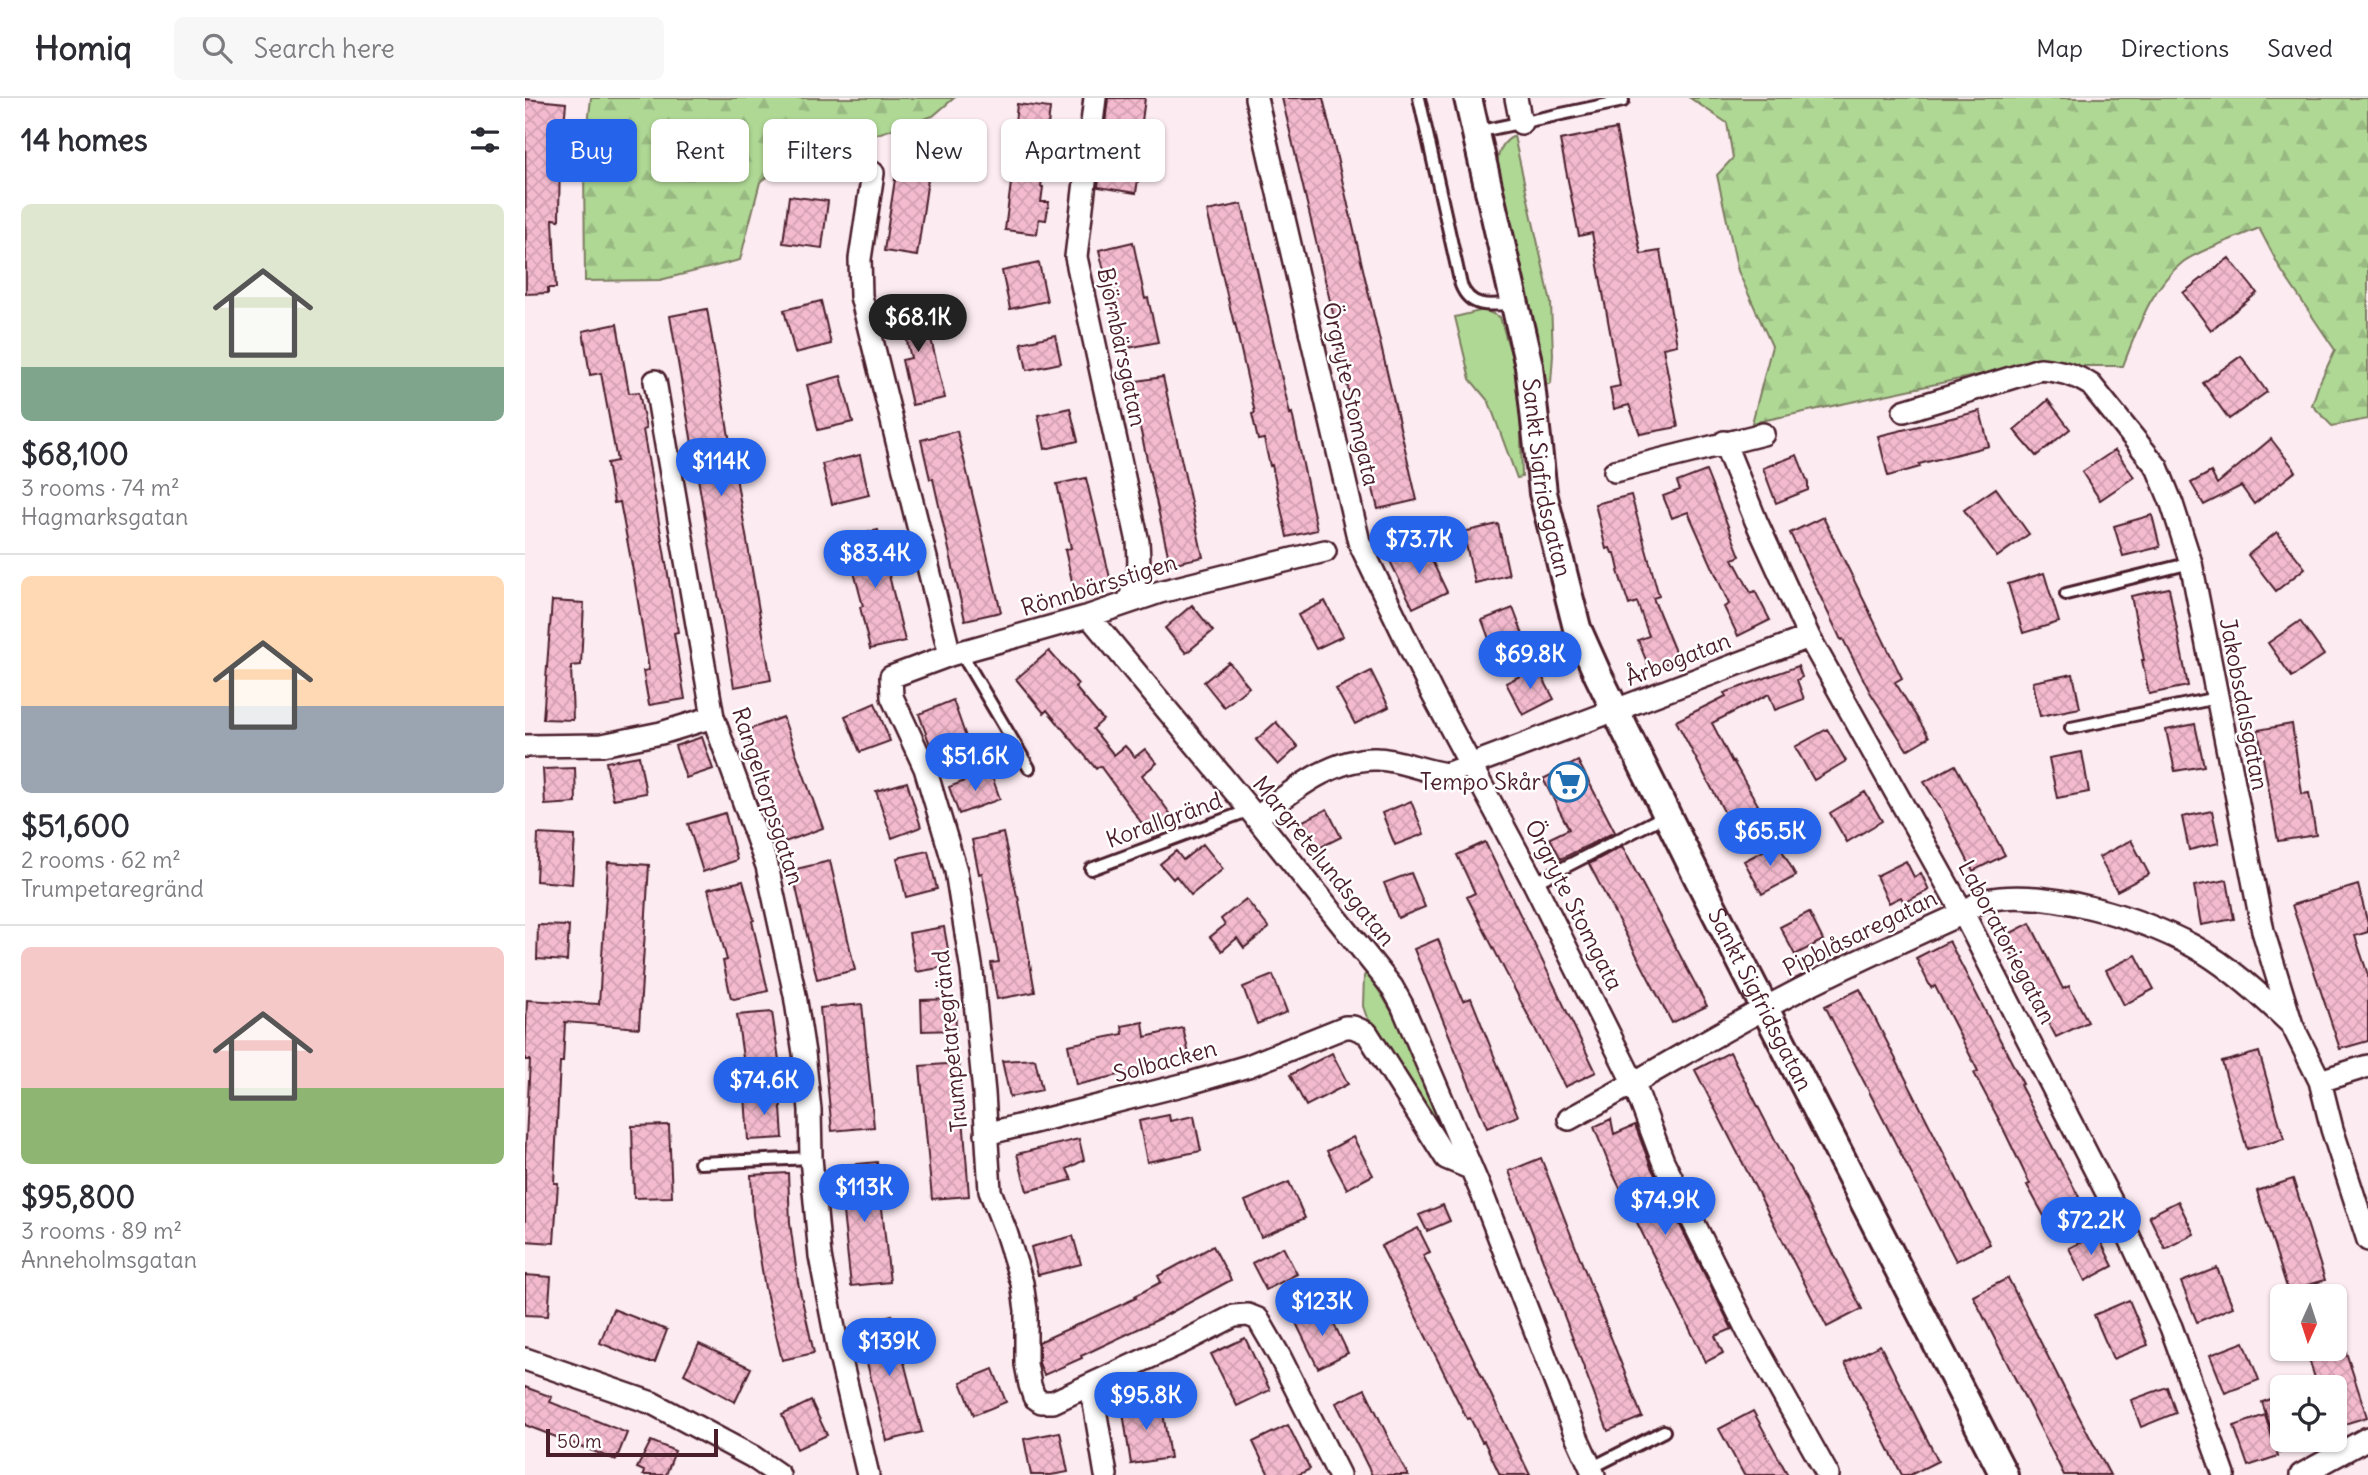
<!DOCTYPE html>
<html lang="en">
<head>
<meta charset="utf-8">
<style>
	:root { --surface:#fff; --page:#f7f7f7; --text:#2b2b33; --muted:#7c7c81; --line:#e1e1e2; --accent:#2563eb }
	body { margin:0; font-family:Delius,sans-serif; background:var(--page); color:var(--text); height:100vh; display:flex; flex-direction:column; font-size:26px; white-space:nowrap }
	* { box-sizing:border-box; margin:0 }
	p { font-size:23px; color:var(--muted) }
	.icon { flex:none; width:38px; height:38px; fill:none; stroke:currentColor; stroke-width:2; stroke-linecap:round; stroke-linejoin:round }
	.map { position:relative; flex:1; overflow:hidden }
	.panel { display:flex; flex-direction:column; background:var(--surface); width:525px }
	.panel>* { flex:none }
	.hud { position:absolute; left:21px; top:21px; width:665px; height:63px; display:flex; gap:14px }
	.needle { width:46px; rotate:183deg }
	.tools { position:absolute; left:1745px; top:1186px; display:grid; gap:14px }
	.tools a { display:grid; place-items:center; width:77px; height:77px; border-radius:10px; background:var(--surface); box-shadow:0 2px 5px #0004; font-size:35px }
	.scale { position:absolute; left:21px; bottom:18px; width:172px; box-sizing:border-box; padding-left:7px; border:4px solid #4a1f2b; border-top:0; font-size:19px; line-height:24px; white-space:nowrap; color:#4a1f2b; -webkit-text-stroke:5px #fff; paint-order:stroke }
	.price { position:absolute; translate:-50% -60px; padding:0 16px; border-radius:24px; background:var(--accent); color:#fff; font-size:23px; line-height:46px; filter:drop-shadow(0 2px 4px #0008) }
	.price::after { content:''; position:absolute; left:50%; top:42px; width:21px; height:16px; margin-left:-10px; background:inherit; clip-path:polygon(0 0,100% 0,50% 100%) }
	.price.on { background:#222; color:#fff }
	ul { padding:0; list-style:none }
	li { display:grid; align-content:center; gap:14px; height:371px; padding:0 21px }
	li+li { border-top:2px solid var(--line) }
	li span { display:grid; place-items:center; height:217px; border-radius:10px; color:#555 }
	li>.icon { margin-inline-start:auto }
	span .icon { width:126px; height:126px; fill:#fffc; stroke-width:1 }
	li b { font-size:30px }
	h2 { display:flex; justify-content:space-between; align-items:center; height:84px; padding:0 21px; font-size:30px }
	.pill { padding:0 24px; border-radius:10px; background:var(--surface); box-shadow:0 2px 5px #0004; font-size:24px; line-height:63px }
	.pill.on { background:var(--accent); color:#fff }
	header { display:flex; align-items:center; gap:42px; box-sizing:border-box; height:98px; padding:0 35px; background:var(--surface); border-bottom:2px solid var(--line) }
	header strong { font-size:33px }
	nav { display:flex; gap:38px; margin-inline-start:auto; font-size:24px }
	.search { width:490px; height:63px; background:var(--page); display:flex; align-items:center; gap:18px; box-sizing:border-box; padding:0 24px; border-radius:10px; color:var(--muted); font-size:26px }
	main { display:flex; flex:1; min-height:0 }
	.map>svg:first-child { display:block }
	.grass { fill:#afd895; stroke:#7c7c60; stroke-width:2 }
	.forest { fill:url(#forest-firs); stroke:#7c7c60; stroke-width:2 }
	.building { fill:url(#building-cross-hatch); stroke:#4a1f2b; stroke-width:2 }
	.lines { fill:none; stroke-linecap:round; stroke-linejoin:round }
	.service-casing { stroke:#4a1f2b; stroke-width:16 }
	.minor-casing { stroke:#4a1f2b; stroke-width:26 }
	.tertiary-casing { stroke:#4a1f2b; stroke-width:32 }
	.service { stroke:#fff; stroke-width:10 }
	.minor { stroke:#fff; stroke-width:21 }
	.tertiary { stroke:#fff; stroke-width:26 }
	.labels { text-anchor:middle; stroke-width:5; stroke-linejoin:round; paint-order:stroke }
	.street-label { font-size:23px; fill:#4a1f2b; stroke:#fff }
	.poi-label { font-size:23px; fill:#4a1f2b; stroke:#fff; text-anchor:end }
</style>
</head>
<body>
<header>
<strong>Homiq</strong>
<div class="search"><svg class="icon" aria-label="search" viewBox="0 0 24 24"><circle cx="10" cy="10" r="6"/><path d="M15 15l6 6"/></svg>Search here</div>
<nav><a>Map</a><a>Directions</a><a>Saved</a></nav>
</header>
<main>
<section class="panel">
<h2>14 homes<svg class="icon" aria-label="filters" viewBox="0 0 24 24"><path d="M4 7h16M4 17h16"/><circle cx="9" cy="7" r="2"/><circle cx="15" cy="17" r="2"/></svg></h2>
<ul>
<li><span style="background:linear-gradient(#dfe7d0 75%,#7fa58c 0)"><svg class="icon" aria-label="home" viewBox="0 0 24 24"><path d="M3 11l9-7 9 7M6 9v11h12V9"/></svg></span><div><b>$68,100</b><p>3 rooms · 74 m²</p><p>Hagmarksgatan</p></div></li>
<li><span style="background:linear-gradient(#ffd9b3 60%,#9aa5b1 0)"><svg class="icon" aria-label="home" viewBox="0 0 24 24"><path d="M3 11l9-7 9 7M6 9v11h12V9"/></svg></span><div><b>$51,600</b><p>2 rooms · 62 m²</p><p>Trumpetaregränd</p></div></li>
<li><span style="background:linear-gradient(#f6c9c9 65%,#8fb573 0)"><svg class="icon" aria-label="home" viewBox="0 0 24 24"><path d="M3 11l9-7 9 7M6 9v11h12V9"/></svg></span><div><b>$95,800</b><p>3 rooms · 89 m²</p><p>Anneholmsgatan</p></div></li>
</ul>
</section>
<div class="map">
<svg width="1843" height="1377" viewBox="0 0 1843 1377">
	<defs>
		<pattern id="forest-firs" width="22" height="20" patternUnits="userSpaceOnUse" patternTransform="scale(1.75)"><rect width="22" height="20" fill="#afd895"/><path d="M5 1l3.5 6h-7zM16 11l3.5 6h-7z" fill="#98b981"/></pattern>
		<pattern id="building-cross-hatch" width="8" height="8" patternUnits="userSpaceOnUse" patternTransform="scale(1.75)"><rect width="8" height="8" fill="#f4bbcf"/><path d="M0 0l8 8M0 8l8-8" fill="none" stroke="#d3a0b2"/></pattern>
	</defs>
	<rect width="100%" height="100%" fill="#fcebf1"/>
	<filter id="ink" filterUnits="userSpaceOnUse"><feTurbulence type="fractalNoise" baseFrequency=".0143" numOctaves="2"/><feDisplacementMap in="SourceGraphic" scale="14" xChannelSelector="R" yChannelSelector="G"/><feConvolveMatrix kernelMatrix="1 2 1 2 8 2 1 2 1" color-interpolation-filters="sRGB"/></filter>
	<g filter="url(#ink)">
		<!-- grass -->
		<path class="grass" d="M989,38L1026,205L1028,257L1026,285L1021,287L972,73C972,57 975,45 989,38Z
			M959,212L975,219L987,260L995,300L997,379L992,380L964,304L945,281L930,219Z
			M842,875C882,931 905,996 932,1059L841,917L838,908L839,878Z"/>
		<!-- forest -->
		<path class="forest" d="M66,0H429L408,18L343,39L295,45L235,84L215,162L135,182L60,183L59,63Z
			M1165,0H1843V321L1807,328L1787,307L1794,286L1810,252L1756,172L1734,130C1714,139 1674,152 1658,164C1625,190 1613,230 1598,268H1496L1227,325L1247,248L1213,173L1192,77L1208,60L1202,25Z"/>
		<!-- building -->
		<path class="building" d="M583,0H620L613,54H617L611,95L573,89Z
			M757,0H798L892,402L853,411L812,246L815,245Z
			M0,1L41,5L37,49H35L34,122L28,121L31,190H23V195L1,196Z
			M492,6L525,10L516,89H518L516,104H524L521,122L514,121L512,136L480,132L490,54H487Z
			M1091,31L1116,156L1135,153L1152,247L1138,250L1153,329L1115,336L1104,307L1089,311L1085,290L1095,288L1067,135L1054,138L1035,42Z
			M376,42L408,46L392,158L359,153Z
			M264,98L303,103L297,150L258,145Z
			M717,106L765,316L767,315L792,432L762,439L747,367L745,368L739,341L733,342L727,316L730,315L710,225L709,226L682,113Z
			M608,144L620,201L623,200L633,244L598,251L574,152Z
			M1704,160L1732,195L1686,232L1658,195Z
			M514,165L522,203L485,211L477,173Z
			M296,203L306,246L270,255L259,212Z
			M397,203L420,300L387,307L377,262L386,260L378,227L367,230L363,211Z
			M182,211L246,582L209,589L145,218Z
			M92,226L104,295L114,294L121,331L118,332L153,534L149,535L160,601L124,607L118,573L124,572L108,473L95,404L89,405L82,365L92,363L76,275L65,277L58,233Z
			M530,237L536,265L502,272L496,245Z
			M1716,258L1742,294L1704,321L1678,285Z
			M316,278L328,324L293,332L282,287Z
			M638,279L678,459L645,466L605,284Z
			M1523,302L1545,331L1511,358L1489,332Z
			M545,310L553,343L520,351L513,317Z
			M1455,313L1464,348L1394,366L1395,369L1363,378L1353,338Z
			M432,333L476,514L440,522L408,381H405L396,342Z
			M1746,341L1771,373L1729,406L1716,388L1679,407L1666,385L1686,374L1692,386Z
			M1590,352L1609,379L1575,402L1557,374Z
			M335,357L344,397L307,406L297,366Z
			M1272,357L1283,385V392L1251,405L1238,370Z
			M1181,373L1215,458L1208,461L1226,495L1230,493L1245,522L1213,538L1199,509L1204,506L1163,414L1147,420L1138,398L1155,392L1152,384Z
			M561,380L586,484L549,492L540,452L546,450L532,386Z
			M1471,390L1504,436L1472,459L1439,412Z
			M1106,397L1134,498L1128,500L1153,561L1125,572L1113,542L1124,538L1112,504L1104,507L1093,473L1094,472L1090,455H1087L1085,450L1081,451L1070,406Z
			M1627,417L1635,449L1598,458L1589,428Z
			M1298,419L1377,580L1370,584L1404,639L1382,652L1345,594L1318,541L1316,542L1265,435Z
			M973,426L984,477L950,485L938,434Z
			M353,432L380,543L345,551L335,509L338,508L320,440Z
			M1752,434L1780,470L1751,493L1723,457Z
			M899,446L922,494L888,510L865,463Z
			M1519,475L1534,524L1498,535L1483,486Z
			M1644,490L1663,588L1624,596L1617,562H1619L1606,498Z
			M27,503L59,505L56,567L46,568L48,622L18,621Z
			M800,503L818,538L791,551L773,517Z
			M667,507L688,533L661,555L640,530Z
			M988,510L1000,542L969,554L957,522Z
			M1775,523L1799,557L1767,579L1743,545Z
			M524,553L553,586L550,589L578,622L568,631L589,657L600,648L610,659L620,651L632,665L617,677L647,718L624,735L575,668L571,671L522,612L519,615L491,581Z
			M704,564L724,589L699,609L679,584Z
			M1273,568L1277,579L1272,582L1279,601L1250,612L1244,596L1187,625L1207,664L1208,663L1233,707L1204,723L1151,623L1201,598L1199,595Z
			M1012,569L1029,601L998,617L981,585Z
			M846,573L864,609L830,626L811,591Z
			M1548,576L1555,610L1515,618L1508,584Z
			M428,602L443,645L409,658L394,616Z
			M350,605L365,643L335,654L320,618Z
			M258,619L298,730L260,744L220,633Z
			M751,624L773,649L753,667L731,642Z
			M1670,626L1679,668L1650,673L1641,632Z
			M1767,626L1777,696L1784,695L1791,737L1753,743L1733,632Z
			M1302,631L1321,663L1289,682L1270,649Z
			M177,639L188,671L161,680L150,648Z
			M1557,654L1564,694L1532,700L1524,660Z
			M114,658L121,695L88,701L81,664Z
			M1053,663L1090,734L1036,761L1025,740L1044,731L1018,681Z
			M1430,667L1480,757L1448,773L1418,714L1399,684Z
			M50,670L51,705L20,707L18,671Z
			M465,673L475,701L434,716L424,689Z
			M382,684L396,729L367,740L351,693Z
			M1340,694L1357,723L1322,744L1305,715Z
			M886,703L899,736L870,747L857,715Z
			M802,711L816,739L788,753L774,725Z
			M1687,713L1694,745L1664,752L1657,719Z
			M200,715L212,762L178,774L163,726Z
			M478,735L492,798H493L510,894L472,901L466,865L474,864L457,775L454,776L447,742Z
			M13,736L50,738L47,786L11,783Z
			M1606,742L1624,776L1592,793L1574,759Z
			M960,744L1071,974L1040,989L942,799L950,795L932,757Z
			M1253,745L1271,778L1237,796L1219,763Z
			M678,746L698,771L666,797L651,778L648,781L635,766L651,753L658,762Z
			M1097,748L1182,908L1147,925L1064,766Z
			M403,753L412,791L381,799L372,760Z
			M305,763L330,872L292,881L267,772Z
			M1381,763L1389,779L1396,775L1404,792L1379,805L1376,799L1364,805L1351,778Z
			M83,764L124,767L114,930L40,924L38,964H35L29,1085H33L29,1145L0,1143V1060L5,962H0L2,902L74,906Z
			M886,775L900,809L873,820L859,785Z
			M1702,782L1709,821L1676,827L1669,788Z
			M218,783L229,822L227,823L243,893L209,901L206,900L198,863L202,862L183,791Z
			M1833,787L1843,826V834L1830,838L1843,877V943L1815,951L1767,807Z
			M721,801L744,830L719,850L712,840L697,853L685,839L700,827L696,821Z
			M1284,814L1298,842L1270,857L1255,829Z
			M1505,825L1538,891L1544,888L1563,924L1531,939L1478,839Z
			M13,827L44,828L42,863L12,861Z
			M419,829L426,868L391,874L384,835Z
			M913,841L938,903L946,900L993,1018L962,1030L889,851Z
			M1424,843L1498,986L1495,987L1554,1099L1519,1118L1502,1087L1505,1086L1472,1018L1449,975L1453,973L1410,888L1406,890L1391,860Z
			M1611,857L1629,891L1599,907L1581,872Z
			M748,877L762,914L732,926L718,889Z
			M1335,891L1465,1146L1431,1163L1300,908Z
			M430,901L431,932L397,933L396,902Z
			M337,906L349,1029L307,1033L295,910Z
			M247,914L254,962L219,967L212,917Z
			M618,924L620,939L658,930L664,956L623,966L624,970L551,987L543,947L598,936L597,928Z
			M1205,954L1337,1211L1302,1229L1170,972Z
			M1734,954L1759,1041L1722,1051L1697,964Z
			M807,955L823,986L781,1008L765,977Z
			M510,961L517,992L485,999L477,963Z
			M434,965L444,1098L407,1101L395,968Z
			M255,995L258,1040L223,1042L220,998Z
			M644,1017L645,1023L669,1018L676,1053L622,1064L614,1023Z
			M1086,1021L1089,1036L1110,1027L1126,1069L1207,1231L1190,1238L1198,1255L1181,1264L1088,1076L1069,1029Z
			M144,1027L147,1099L109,1100L107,1028Z
			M828,1039L848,1077L822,1091L802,1053Z
			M554,1041L559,1062L542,1071L547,1082L502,1093L492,1056Z
			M1016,1060L1117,1319L1083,1333L984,1073Z
			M352,1064L365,1184L326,1188L313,1068Z
			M263,1075L265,1125L273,1184L289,1255L257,1262L240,1190L228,1117L226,1077Z
			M1768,1081L1800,1182L1763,1193L1732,1093Z
			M764,1084L780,1120L736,1139L720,1103Z
			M1653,1103L1669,1136L1640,1151L1624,1118Z
			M918,1107L925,1123L902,1133L894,1117Z
			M893,1130L905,1154L898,1157L1005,1377H975L959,1343L957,1344L945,1320L942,1321L856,1148Z
			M1572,1136L1588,1168L1560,1183L1544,1150Z
			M548,1138L556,1166L513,1177L506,1149Z
			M688,1148L706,1182L634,1221L556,1258L557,1260L519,1277L514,1265V1244L611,1200L610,1198L636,1184L633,1178Z
			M758,1149L772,1176L741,1192L727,1165Z
			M1692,1170L1708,1209L1672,1224L1656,1184Z
			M0,1177L26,1179L23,1218L0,1217Z
			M1483,1180L1541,1294L1585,1377H1539L1529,1357L1448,1198Z
			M1604,1202L1623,1247L1588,1261L1569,1217Z
			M88,1211L142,1232L130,1264H122L75,1245Z
			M802,1211L823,1255L793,1270L771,1225Z
			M367,1217L397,1334L362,1343L332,1226Z
			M720,1240L745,1292L712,1308L686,1256Z
			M1719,1244L1734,1282L1700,1295L1685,1257Z
			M174,1246L226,1270L210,1304L159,1276Z
			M1355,1247L1413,1363L1385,1377H1377L1320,1265Z
			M1781,1251H1820L1842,1319L1810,1329V1290H1793Z
			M468,1271L481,1304L449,1317L436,1284Z
			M0,1289L27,1299L25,1304L102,1335L91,1362L0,1327Z
			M1642,1289L1651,1315L1616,1329L1606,1302Z
			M840,1291L865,1343L883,1377H847L811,1305Z
			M1757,1297V1354H1754L1737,1304Z
			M636,1301L645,1360L606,1366L597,1308Z
			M286,1303L302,1337L272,1351L257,1317Z
			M1228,1313L1263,1377H1219L1194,1331Z
			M1740,1317L1753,1358L1723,1368L1709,1328Z
			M763,1327L785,1371L773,1377H744L728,1344Z
			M535,1334L543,1374L526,1377H506L499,1341Z
			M126,1343L150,1353L141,1377H118L119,1373L112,1370Z"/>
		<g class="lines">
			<!-- service casing -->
			<g class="service-casing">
				<path id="service" d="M894,0L936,187C946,212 967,207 990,205
					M951,34L1098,3L1097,0
					M1541,496L1666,465
					M436,555L504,670
					M1546,630L1692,600
					M566,771L725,712
					M1009,785L1141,717
					M175,1065L286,1060
					M1066,1370L1139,1333"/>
			</g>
			<!-- minor casing -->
			<g class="minor-casing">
				<path id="minor" d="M570,0L551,159L613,444C615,470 615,482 602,505
					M731,0L834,444L907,595L1009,785L1109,986L1138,1063L1223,1234L1303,1377
					M991,0L996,25
					M348,75L335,161L336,198L425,557
					M130,283L188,619L242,768L270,897L279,955L285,1012L286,1060L295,1158L312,1246L343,1377
					M1379,313L1515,271C1535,273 1549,276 1566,287L1632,369L1647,406L1666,465L1738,833L1767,927L1795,983L1807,1031L1843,1142
					M1199,344L1231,423L1284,539L1438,815L1602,1134L1646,1229L1699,1377
					M1090,373L1238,336
					M800,453L635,494L564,518L425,557L366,579L367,599L400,670L431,773L447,873L459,995L465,1093L481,1134L497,1185L501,1212V1266L505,1287L509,1299L516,1304H528L660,1243L709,1218L723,1217L733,1221L755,1259L814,1377
					M564,518L725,712L867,889L877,907L958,1098L1050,1335L1069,1377
					M0,648L77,647L136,635L188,619
					M731,720C765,695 807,659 852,661C871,661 899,673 921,676L1284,539
					M1795,983L1843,968
					M1044,1021C1124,978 1201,929 1282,888C1333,862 1386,839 1438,815C1445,810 1453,804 1461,802C1521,790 1616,820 1668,848C1703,867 1737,898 1765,925
					M461,1036L665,985L723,968L820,929H828L842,935L921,1060L945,1070
					M0,1261L127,1305L228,1359L254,1377
					M563,1288L568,1299L581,1377
					M1776,1377L1843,1340"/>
			</g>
			<!-- tertiary casing -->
			<g class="tertiary-casing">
				<g id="tertiary">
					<path id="s1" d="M943,0L1004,268L1018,395L1052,530L1073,577L1173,780L1479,1377"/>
				</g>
			</g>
			<!-- service -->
			<use href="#service" class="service"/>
			<!-- minor -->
			<use href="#minor" class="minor"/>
			<!-- tertiary -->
			<use href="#tertiary" class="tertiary"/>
		</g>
	</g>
	<!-- icons -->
	<defs>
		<g id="supermarket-ring" transform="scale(2.0125)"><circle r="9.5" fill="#fff" stroke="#1f6fb2" stroke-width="1.5"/><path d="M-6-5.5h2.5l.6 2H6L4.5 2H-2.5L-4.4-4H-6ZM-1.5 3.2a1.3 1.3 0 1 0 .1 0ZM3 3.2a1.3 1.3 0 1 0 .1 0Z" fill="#1f6fb2"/></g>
	</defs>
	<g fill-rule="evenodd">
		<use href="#supermarket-ring" x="1043" y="684"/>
	</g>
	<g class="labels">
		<!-- street labels -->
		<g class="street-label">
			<text transform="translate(597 249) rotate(78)" y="8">Björnbärsgatan</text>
			<text transform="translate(826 296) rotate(77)" y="8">Örgryte Stomgata</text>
			<text dy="8" stroke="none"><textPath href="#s1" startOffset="388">Sankt Sigfridsgatan</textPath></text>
			<text transform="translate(574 487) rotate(-17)" y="8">Rönnbärsstigen</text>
			<text transform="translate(1153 561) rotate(-21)" y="8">Årbogatan</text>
			<text transform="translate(1719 606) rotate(79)" y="8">Jakobsdalsgatan</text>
			<text transform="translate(243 698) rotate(72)" y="8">Rangeltorpsgatan</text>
			<text transform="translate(639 722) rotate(-20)" y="8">Korallgränd</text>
			<text transform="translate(799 763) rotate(51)" y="8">Margretelundsgatan</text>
			<text transform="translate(1049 807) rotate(63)" y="8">Örgryte Stomgata</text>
			<text transform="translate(1335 835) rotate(-26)" y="8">Pipblåsaregatan</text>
			<text transform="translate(1482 844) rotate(62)" y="8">Laboratoriegatan</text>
			<text dy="8" stroke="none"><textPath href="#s1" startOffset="956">Sankt Sigfridsgatan</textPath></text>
			<text transform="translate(425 943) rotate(-96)" y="8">Trumpetaregränd</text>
			<text transform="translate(640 963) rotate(-15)" y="8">Solbacken</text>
		</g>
		<!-- poi labels -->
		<g class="poi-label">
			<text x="1016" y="692">Tempo Skår</text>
		</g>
	</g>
</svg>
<div class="tools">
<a><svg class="needle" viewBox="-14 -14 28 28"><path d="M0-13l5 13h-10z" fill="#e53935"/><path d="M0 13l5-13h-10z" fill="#7c7c81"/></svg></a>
<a><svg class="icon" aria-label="locate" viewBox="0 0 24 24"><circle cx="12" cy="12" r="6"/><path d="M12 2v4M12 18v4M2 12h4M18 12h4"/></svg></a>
</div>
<div class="scale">50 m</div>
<b class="price on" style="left:393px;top:256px">$68.1K</b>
<b class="price" style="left:196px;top:400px">$114K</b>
<b class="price" style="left:894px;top:478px">$73.7K</b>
<b class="price" style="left:350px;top:492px">$83.4K</b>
<b class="price" style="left:1005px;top:593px">$69.8K</b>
<b class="price" style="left:450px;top:695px">$51.6K</b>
<b class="price" style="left:1245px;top:770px">$65.5K</b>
<b class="price" style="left:239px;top:1019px">$74.6K</b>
<b class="price" style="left:339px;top:1126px">$113K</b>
<b class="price" style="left:1140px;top:1139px">$74.9K</b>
<b class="price" style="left:1566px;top:1159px">$72.2K</b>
<b class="price" style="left:797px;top:1240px">$123K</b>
<b class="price" style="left:364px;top:1280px">$139K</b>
<b class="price" style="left:621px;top:1334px">$95.8K</b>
<div class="hud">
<a class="pill on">Buy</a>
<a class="pill">Rent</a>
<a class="pill">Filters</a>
<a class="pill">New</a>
<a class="pill">Apartment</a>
</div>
</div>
</main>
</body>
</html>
